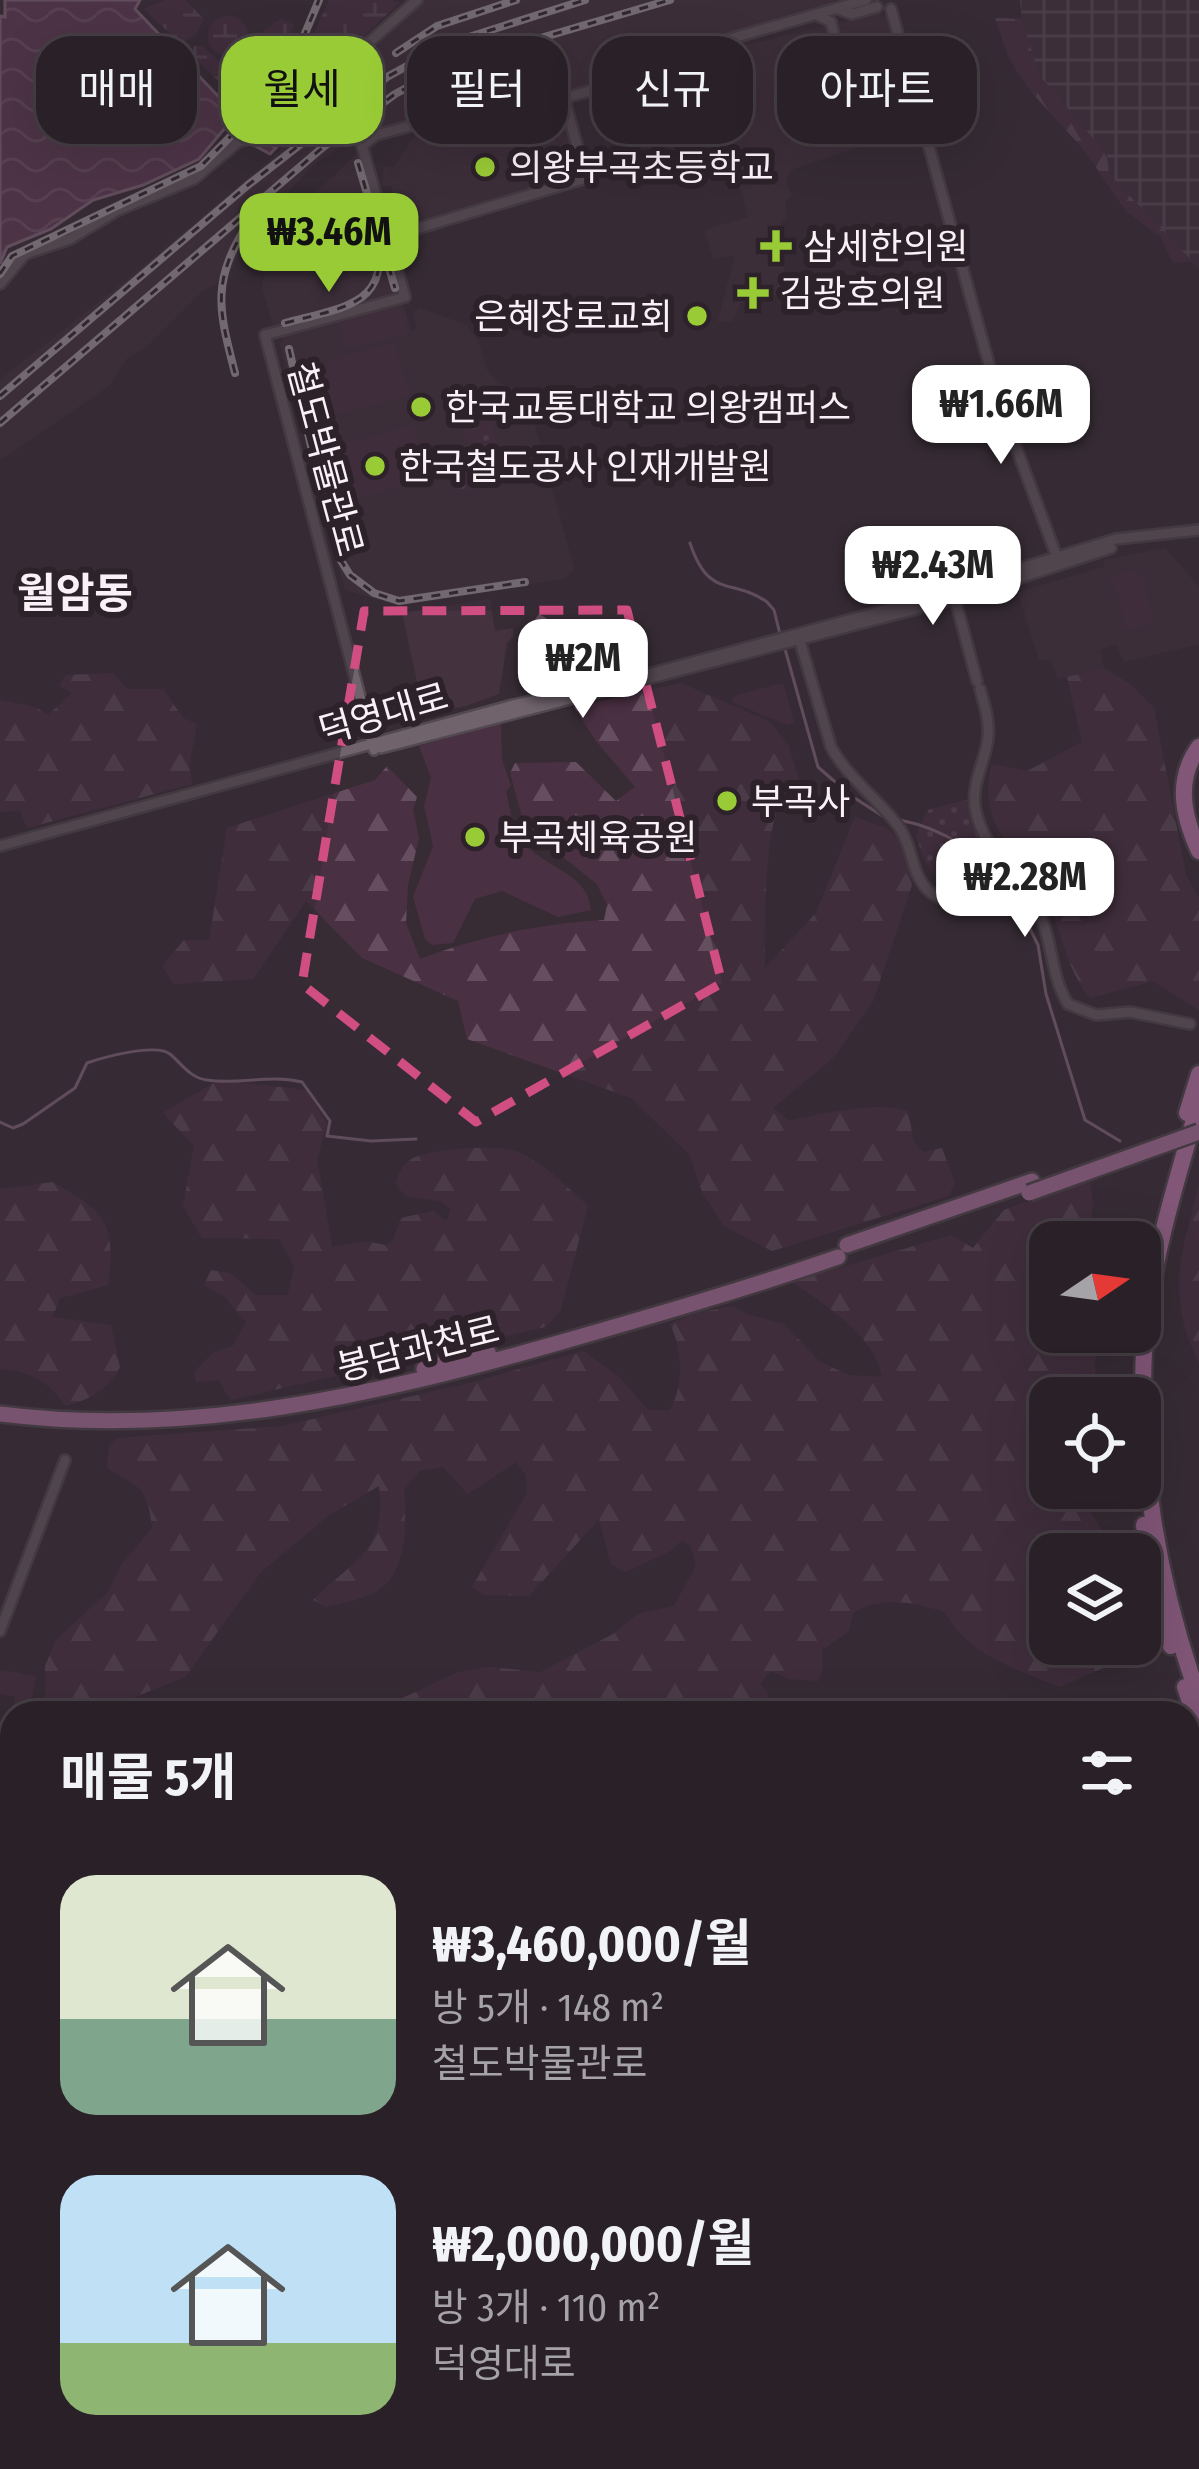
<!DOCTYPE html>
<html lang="ko">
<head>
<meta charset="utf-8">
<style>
	:root { --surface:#292127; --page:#31292f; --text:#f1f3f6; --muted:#a5a3a7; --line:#453e44; --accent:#99cb36 }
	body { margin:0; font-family:"Fira Sans Condensed","Noto Sans KR",sans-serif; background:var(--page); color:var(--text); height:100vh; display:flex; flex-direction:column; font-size:45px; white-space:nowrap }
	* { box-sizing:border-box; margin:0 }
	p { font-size:39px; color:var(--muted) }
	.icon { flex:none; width:66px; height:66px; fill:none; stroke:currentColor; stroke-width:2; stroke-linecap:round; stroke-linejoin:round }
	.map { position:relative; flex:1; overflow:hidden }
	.panel { position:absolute; left:0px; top:1701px; width:1200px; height:768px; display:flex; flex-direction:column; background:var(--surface); border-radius:36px 36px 0 0; box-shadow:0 12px 48px #0002,0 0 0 3px var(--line) }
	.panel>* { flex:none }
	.guide { position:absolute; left:36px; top:36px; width:1128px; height:108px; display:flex; gap:24px }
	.needle { width:78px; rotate:77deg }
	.tools { position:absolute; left:1029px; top:1221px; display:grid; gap:24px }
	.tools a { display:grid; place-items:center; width:132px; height:132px; border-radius:24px; background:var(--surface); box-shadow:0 12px 48px #0002,0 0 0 3px var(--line); font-size:60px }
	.price { position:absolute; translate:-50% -102px; padding:0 27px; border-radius:24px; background:#fff; color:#222; font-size:39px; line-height:78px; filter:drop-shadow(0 3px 6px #0008) }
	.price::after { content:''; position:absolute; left:50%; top:72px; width:36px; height:27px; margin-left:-18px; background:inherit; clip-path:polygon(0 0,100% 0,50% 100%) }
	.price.active { background:var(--accent); color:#111 }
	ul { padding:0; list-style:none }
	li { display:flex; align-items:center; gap:36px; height:300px; padding:0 60px }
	li span { display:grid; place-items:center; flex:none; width:336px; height:240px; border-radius:36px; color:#555 }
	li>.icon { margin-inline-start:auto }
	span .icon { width:144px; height:144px; fill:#fffc; stroke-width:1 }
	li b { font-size:51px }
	h2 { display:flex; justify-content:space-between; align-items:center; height:144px; padding:0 60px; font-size:51px }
	.chip { padding:0 42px; border-radius:36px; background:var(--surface); box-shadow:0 12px 48px #0002,0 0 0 3px var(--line); font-size:42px; line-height:108px }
	.chip.active { background:var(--accent); color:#111 }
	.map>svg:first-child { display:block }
	.built { fill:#44323f }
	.industrial { fill:url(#industrial-grid) }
	.grass { fill:url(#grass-dots) }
	.forest { fill:url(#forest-firs) }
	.wetland { fill:url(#wetland-marsh) }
	.pitch { fill:#4a3043 }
	.water { fill:url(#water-waves); stroke:#92748a; stroke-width:3 }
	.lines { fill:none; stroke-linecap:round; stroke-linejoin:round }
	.stream { stroke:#92748a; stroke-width:3 }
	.tertiary-casing { stroke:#534950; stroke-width:14 }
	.secondary-casing { stroke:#534950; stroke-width:15 }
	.trunk-casing { stroke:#534950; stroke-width:20 }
	.motorway-casing { stroke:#534950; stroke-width:21 }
	.tertiary { stroke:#70636c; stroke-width:9 }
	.secondary { stroke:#70636c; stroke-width:10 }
	.trunk { stroke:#c683b5; stroke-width:15 }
	.motorway { stroke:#dc8bc7; stroke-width:16 }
	.rail-casing { stroke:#bab1b7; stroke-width:8 }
	.rail { stroke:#2d222a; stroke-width:3; stroke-dasharray:9; stroke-linecap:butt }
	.trunk-bridge-casing { stroke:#534950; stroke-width:20; stroke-linecap:butt }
	.trunk-bridge { stroke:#c683b5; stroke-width:15 }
	.marked { fill:none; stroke:#d04e82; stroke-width:9; stroke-dasharray:24 15; stroke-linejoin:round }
	.poi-dot { fill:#99cb36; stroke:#2d222a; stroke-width:4.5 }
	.labels { text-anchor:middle; stroke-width:12; stroke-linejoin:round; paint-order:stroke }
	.poi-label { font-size:36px; fill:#f9f1f6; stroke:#2d222a; text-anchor:start }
	.street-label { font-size:36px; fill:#f9f1f6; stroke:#2d222a }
	.quarter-label { font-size:42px; font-weight:bold; fill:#f9f1f6; stroke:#2d222a }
</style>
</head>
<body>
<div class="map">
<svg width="1199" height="2469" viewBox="0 0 1199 2469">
	<defs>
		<pattern id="industrial-grid" width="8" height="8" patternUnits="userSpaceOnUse" patternTransform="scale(3)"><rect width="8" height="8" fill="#44323f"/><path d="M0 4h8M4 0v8" fill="none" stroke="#60505b"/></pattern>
		<pattern id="grass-dots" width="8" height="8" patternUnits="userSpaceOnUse" patternTransform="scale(3)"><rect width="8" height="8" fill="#4a3043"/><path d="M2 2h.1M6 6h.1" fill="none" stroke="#654e5f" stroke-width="1.8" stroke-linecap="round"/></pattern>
		<pattern id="forest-firs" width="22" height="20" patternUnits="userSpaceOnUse" patternTransform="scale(3)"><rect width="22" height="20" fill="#4a3043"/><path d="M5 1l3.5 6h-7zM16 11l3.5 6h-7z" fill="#654e5f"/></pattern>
		<pattern id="wetland-marsh" width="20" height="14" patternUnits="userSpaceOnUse" patternTransform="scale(3)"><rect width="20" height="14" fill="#4a3043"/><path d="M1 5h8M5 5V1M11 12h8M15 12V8" fill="none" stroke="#654e5f"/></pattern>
		<pattern id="water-waves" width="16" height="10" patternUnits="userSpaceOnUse" patternTransform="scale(3)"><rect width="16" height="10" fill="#663e5c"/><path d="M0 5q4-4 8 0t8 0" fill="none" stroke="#7d5a74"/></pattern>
	</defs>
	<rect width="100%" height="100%" fill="#372c34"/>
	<!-- built -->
	<path class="built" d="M423,0H572L560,5L580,0H834L836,9L661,55L639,77L537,106L493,104L350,143L334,151L316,163L252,227L228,277L202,291L146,347L127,358L109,386L0,460V380L127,280L279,152L292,131Z
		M878,14L887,17L916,128L790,170L786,182L792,195L785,202L787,219L781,222L785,292L741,303L733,321L718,322L735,255L713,259L705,230L748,217L740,184L743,178L725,113L694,120L679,61Z
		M560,108L578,171L575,175L401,226L391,186H382L384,166L394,167L413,138L432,127L492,112L524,118Z
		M357,154L400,295L274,329L262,286L275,225L294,194L308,200Z
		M399,302L404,306L411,331L417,329L413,312L420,308L466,325L478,340L487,370L499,383L526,393L574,569L566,578L397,605L345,590L280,345L285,335Z
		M1165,548L1199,587V644L1124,662L1116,644L1100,650L1104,668L1058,679L1051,660H1039L1018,592L1104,567V560Z
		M490,599L495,631L513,628V637L507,643L499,694L466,706L424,714L402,613Z
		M5,2238L12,2271V2373L0,2374V2239Z
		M1199,2267V2377L1196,2385L1188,2386V2270Z"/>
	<!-- industrial -->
	<path class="industrial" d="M1020,0H1199V269L1109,174L1107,155L1039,75L1024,35Z"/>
	<!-- grass -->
	<path class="grass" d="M485,402L506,480L458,493L451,470L474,466L463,422L474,428L480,414L468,408Z
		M965,800L971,801L974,825L983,846L974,862L1001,888L965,898C936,883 924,866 916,835L928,810Z
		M1191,1923L1199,1928V2020L1188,2025V1934Z"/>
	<!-- forest -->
	<path class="forest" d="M995,18L1022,19L1039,75L1107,155L1109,174L1192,261L1173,263L1161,237L1126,211L1084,150L1033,94L1009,59Z
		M539,614L594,646L623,672L531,693L522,685L524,634Z
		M1104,668L1130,684L1154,708L1186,875L1199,898V1010L1153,981L1090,998C1064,967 1061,924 1042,888C1031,866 1008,850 997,827C987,805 987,787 991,764L1027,771L1082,742L1067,677Z
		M113,673L127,689H163L183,718L197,724L189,766L192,784L27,828L20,811L0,812V700L37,708L48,715L72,693L59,686L66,675Z
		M681,683L770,722L788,744L800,783C795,787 789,790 785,795C763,821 765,932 765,968L816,913L855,817L886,828L904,843L912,885L873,1001L834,1057L773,1108L789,1121C816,1114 885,1100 908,1112L914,1142L923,1152L942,1148L955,1183L948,1196L772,1251L724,1226L702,1192L689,1154L631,1098L467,1039L458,1001L362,958L306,901L253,979L174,984L162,966L184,940H209L227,828L375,780L387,766L417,797L413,810L419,838L408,885L406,923L420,959C478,937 541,923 604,920L607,905L597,884L525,827L510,773L515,763L576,762L616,801L635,787L596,741L574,707Z
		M219,1080L307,1090L327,1124L317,1159L332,1247L365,1241L386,1245L393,1240L401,1218L433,1211L447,1221L451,1209L440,1201L405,1196L396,1184C399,1171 404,1161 418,1156C438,1149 501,1143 521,1153C546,1165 567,1187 588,1206L560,1312L545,1327L231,1400L218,1380L196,1382L195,1371L214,1352L233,1346L246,1322L225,1297L204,1285L211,1270L230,1273L256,1295H288L294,1266L279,1239L202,1238L183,1206L194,1146L163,1113Z
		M1090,1180L1093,1204L1088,1242H1050V1332H1103L1094,1365L1099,1398H1050V1488H1089L1082,1500L1119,1554H1050V1644H1122L1103,1668L1060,1687C1018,1670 967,1654 945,1612C916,1602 879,1595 853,1613L849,1631L822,1650L823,1669L818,1681L790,1679L770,1671L760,1684L767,1691L773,1713H384L381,1708L458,1672L490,1667L540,1672L613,1634L638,1614L674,1606L696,1566L691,1546L682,1540L670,1551L625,1572L611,1564L599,1519L529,1596L485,1595L472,1587L527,1493L526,1475L516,1462L468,1494L443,1467L420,1471L404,1489C406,1522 409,1576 372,1594C358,1600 341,1603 326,1607L313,1600C353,1560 388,1551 379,1486L329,1515L260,1573L185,1677L97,1712L45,1713V1666L56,1640L108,1592L122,1564L152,1528C148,1488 140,1487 107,1468L109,1446L117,1438L282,1426L474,1382L583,1351L619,1377L648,1410H670C684,1384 683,1351 670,1324L696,1313L733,1306L746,1314L784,1324L820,1362L849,1375L882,1377C876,1337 825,1304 792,1282L951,1235L973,1248L1004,1210Z
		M52,1182C107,1212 116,1223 108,1285L60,1298L53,1317L111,1325L120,1367C107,1390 91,1399 66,1406C48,1381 31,1371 0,1369V1189Z
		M1199,1185V1363C1165,1292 1181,1257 1199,1185Z"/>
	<!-- wetland -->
	<path class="wetland" d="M165,0H185L204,19L196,34L181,44L144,9Z
		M329,0H391L399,3L337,61L315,31Z
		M208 36a20 20 0 1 1 40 0a20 20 0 1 1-40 0Z
		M281,19L294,25L279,63L270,75L251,54L261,33Z
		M313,35L331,65L277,121L284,93L290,89Z
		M194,46H202L223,64L241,58L264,82L237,100L191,54Z"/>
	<!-- pitch -->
	<path class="pitch" d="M399,306L407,333L347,349L339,322Z
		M394,343L409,395L327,415L316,365Z
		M414,425L428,478L350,500L335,447Z
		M1140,570L1153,623L1127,630L1113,576Z
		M783,683L794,722L787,725L732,702L734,696Z
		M501,723L502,759L511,786L506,791C510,805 511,825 519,837C538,867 589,871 591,910L558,917L502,891L475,899L453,943L432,945L425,939L413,897L433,846L424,806L431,778L419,746Z
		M0,1670L36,1676L29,1713H13L15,1697L0,1694Z"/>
	<!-- water -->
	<path class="water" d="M5,0H140L135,9L259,139L276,148L270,154L250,143L230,122L199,159L143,185L93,200L51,229L7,247L0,264V16L5,17Z"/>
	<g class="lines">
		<!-- stream -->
		<path class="stream" d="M690,543C709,600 731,577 767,602L774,610L780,634
			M785,649L818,767L850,795L884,817
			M900,820C944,829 983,853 1009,891
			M1015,899L1038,945L1046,994L1085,1120L1120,1141
			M0,1122L13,1128L23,1124L75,1088L87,1063C104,1057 156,1043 170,1054C182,1064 190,1078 207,1080C240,1085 268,1074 302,1082L330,1121L327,1136L371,1141L416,1139
			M1188,1951L1194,1930
			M705,2457L737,2469
			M382,2469L418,2457"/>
		<!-- tertiary casing -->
		<g class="tertiary-casing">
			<path id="tertiary" d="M891,9L1000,404L1058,560
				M841,10L852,14L877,7
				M819,16L831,22L834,34
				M389,237L586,178L564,98
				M0,284L25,254L70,239L118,210L194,179L238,142L287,127L345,64L417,0
				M955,599L977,681
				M799,638L831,747C848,778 878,799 899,827C909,841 910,856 916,871C935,920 987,900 1025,890
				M980,689C985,707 991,724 987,744C983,765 972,784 975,807C982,850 1017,872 1037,908C1053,939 1050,975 1068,1004L1096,1015L1130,1012L1190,1024
				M381,748L955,599L1111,548
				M374,750L265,335L405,297L362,146L376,135L493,104L538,105L642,77L670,56L866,0
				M0,846L513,705L623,681L871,614L1116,539L1199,530
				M0,1631L65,1460
				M1188,1862L1199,1891L1188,1923
				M0,2121L12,2155
				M121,2457L125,2469
				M454,2457L458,2469
				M303,2469L336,2457"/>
		</g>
		<!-- secondary casing -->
		<g class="secondary-casing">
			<path id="secondary" d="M0,1895H12
				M0,1906L12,1905
				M1112,2457L1124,2469
				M1128,2457L1140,2469
				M985,2469L997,2457"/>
		</g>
		<!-- trunk casing -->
		<g class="trunk-casing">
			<path id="trunk" d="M847,1245L1032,1181
				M424,1369L488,1352
				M0,1414C191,1438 375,1395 558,1343C652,1316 746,1289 838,1257"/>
		</g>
		<!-- motorway casing -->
		<g class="motorway-casing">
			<path id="motorway" d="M1199,747C1175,780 1183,816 1199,851
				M1199,1103C1177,1179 1152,1258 1145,1336C1136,1458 1158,1584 1199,1698
				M1187,1113L1199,1074
				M1144,1525L1157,1603L1171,1646
				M1185,1687L1199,1729"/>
		</g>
		<!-- tertiary -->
		<use href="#tertiary" class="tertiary"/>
		<!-- secondary -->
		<use href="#secondary" class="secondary"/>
		<!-- trunk -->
		<use href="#trunk" class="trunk"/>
		<!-- motorway -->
		<use href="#motorway" class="motorway"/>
		<!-- rail casing -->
		<g class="rail-casing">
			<path id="rail" d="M396,53L437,26L516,0
				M358,163L395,288
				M0,274L12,256L201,166L274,93L293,62L319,0
				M285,323C354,305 394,304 375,219
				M289,349L321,490L340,559L350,575L374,593L399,601L525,582
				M235,373C218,307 211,281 250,220
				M0,396L248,185L387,77L447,44L585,0
				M0,423L322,148L395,94L452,64L670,0"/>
		</g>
		<!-- rail -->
		<use href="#rail" class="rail"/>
		<!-- trunk-bridge casing -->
		<g class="trunk-bridge-casing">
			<path id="trunk-bridge" d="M1029,1193L1199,1132"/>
		</g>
		<!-- trunk-bridge -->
		<use href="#trunk-bridge" class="trunk-bridge"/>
	</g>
	<!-- marked area -->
	<path d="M0 0H1199V2469H0ZM627,610L722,983L476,1122L302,984L364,611Z" fill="#372c34" fill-opacity=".55" fill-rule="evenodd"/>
	<path class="marked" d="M627,610L722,983L476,1122L302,984L364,611Z"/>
	<!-- markers -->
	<g class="poi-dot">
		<circle cx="485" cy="167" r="12"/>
		<path d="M770 228h12v12h12v12h-12v12h-12v-12h-12v-12h12z"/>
		<path d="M747 275h12v12h12v12h-12v12h-12v-12h-12v-12h12z"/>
		<circle cx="697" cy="316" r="12"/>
		<circle cx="421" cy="407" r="12"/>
		<circle cx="375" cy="466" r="12"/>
		<circle cx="727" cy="801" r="12"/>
		<circle cx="475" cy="837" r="12"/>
	</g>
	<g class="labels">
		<!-- poi labels -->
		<g class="poi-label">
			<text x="509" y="180">의왕부곡초등학교</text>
			<text x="803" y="259">삼세한의원</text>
			<text x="780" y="306">김광호의원</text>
			<text x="673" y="329" text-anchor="end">은혜장로교회</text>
			<text x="445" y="420">한국교통대학교 의왕캠퍼스</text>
			<text x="399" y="479">한국철도공사 인재개발원</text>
			<text x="751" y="814">부곡사</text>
			<text x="499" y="850">부곡체육공원</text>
		</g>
		<!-- street labels -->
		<g class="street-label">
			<text transform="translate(326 459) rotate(75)" y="13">철도박물관로</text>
			<text transform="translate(383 713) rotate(-16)" y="13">덕영대로</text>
			<text transform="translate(418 1348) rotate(-14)" y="13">봉담과천로</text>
		</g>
		<!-- quarter labels -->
		<g class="quarter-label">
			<text x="75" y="608">월암동</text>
		</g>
	</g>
</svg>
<div class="tools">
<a><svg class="needle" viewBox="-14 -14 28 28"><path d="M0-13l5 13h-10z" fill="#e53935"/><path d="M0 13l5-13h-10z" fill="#a5a3a7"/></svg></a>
<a><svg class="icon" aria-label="locate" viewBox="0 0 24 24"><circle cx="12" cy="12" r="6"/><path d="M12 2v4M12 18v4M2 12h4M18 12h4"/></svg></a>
<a><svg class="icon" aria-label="layers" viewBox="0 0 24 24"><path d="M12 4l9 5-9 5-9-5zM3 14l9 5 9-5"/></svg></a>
</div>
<b class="price active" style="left:329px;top:295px">₩3.46M</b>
<b class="price" style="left:1001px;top:467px">₩1.66M</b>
<b class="price" style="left:933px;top:628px">₩2.43M</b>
<b class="price" style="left:583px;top:721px">₩2M</b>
<b class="price" style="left:1025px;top:940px">₩2.28M</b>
<div class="guide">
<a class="chip">매매</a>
<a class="chip active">월세</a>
<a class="chip">필터</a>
<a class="chip">신규</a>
<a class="chip">아파트</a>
</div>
<section class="panel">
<h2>매물 5개<svg class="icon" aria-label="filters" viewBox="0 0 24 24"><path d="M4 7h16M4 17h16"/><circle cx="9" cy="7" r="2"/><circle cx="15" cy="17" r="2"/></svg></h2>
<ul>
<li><span style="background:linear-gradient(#dfe7d0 60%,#7fa58c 0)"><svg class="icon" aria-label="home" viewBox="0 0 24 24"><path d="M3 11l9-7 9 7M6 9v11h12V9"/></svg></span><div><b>₩3,460,000/월</b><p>방 5개 · 148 m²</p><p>철도박물관로</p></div></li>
<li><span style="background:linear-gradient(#bfe0f5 70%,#8fb573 0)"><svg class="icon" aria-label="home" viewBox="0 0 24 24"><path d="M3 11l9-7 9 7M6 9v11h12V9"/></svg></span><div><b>₩2,000,000/월</b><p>방 3개 · 110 m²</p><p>덕영대로</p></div></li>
</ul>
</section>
</div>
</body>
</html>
